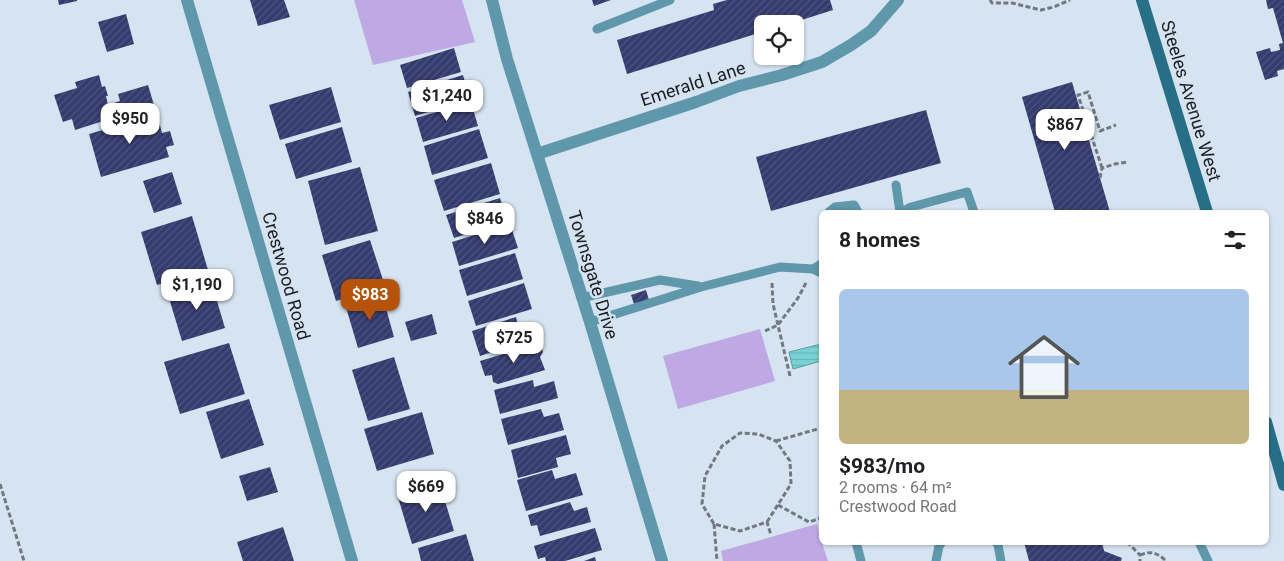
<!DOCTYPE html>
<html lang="en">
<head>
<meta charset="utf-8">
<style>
	:root { --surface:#fff; --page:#f2f2f2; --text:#202124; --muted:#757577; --accent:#b45309 }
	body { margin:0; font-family:Roboto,sans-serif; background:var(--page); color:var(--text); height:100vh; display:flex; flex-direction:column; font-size:19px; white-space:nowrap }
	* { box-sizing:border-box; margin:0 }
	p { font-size:16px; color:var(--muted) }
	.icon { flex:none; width:28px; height:28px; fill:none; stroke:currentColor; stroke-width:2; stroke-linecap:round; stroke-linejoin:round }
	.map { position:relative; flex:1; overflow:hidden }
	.details { position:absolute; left:819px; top:210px; width:450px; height:335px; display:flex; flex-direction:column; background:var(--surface); border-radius:8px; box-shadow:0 1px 4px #0004 }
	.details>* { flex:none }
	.fabs { position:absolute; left:754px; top:15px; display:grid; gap:10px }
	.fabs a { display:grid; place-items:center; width:50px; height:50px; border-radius:8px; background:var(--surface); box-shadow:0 1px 4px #0004; font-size:25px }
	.price { position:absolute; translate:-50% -42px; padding:0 11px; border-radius:10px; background:#fff; color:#222; font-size:16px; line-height:32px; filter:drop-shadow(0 1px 2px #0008) }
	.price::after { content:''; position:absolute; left:50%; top:30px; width:15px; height:11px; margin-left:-8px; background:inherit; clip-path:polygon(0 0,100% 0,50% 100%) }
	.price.selected { background:var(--accent); color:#fff }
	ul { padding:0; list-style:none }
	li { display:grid; align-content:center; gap:10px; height:265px; padding:0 20px }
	li span { display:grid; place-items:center; height:155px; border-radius:8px; color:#555 }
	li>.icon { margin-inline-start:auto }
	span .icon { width:90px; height:90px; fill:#fffc; stroke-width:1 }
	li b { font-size:21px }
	h2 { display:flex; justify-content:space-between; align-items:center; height:60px; padding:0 20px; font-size:21px }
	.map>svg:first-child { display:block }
	.green { fill:#bfa9e4 }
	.water { fill:url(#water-rules); stroke:#5c9c9f }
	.building { fill:url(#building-hatch) }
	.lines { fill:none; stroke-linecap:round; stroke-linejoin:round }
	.path { stroke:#707982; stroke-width:3; stroke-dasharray:5 2.5; stroke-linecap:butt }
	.lane { stroke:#5f97ab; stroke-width:9 }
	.street { stroke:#5f97ab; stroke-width:12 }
	.secondary { stroke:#276f87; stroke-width:12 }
	.labels { text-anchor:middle; stroke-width:5; stroke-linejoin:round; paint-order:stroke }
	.street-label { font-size:18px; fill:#191e23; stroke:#d6e3f1 }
</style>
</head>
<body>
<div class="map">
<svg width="1284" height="561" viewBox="0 0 1284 561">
	<defs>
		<pattern id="water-rules" width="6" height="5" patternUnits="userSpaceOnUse" patternTransform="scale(1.25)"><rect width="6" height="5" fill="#78d2d4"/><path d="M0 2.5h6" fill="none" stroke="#67b4b6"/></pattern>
		<pattern id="building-hatch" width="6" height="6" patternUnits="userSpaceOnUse" patternTransform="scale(1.25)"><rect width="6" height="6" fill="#343b6e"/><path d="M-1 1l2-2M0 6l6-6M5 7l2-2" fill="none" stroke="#4f557e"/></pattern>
	</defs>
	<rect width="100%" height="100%" fill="#d6e3f1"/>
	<!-- green -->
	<path class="green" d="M354,0H462L475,42L373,65Z
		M760,329L775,381L678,409L663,356Z
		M817,524L821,542L822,543L828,561H723L721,551Z"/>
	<!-- water -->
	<path class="water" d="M821,344V361L793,369L789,352Z"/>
	<!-- building -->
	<path class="building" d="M58,0H77V1L59,5Z
		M250,0H284L290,17L258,26Z
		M592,0H611L594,6Z
		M727,0H830L833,10L789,24H762V32L627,74L617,40L714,10L713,4Z
		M1266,0H1284V69L1277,71L1278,76L1265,80L1256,52L1270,48L1271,52L1280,50L1279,44L1283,43L1273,8L1268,9Z
		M126,14L134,44L107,52L98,22Z
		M454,48L461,72L407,88L400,65Z
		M99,75L102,87L105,86L108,96H106L108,105L120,101L118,94L148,85L154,105L75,130L72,119L63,122L54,95L77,88L75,82Z
		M463,75L470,99L415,116L408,92Z
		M1072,82L1100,178L1110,212H1055L1022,97Z
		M331,87L341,122L280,140L269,105Z
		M471,102L478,126L423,142L416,118Z
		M926,110L941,163L771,211L756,157Z
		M157,114L162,133L170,131L174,145L166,147L169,157L101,177L89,134Z
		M342,127L352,162L296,179L285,144Z
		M479,129L488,158L432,175L424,146Z
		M491,163L500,194L444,211L434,180Z
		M360,167L378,231L325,245L308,181Z
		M172,172L182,204L154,213L143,181Z
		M500,198L507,221L454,238L446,215Z
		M192,216L208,270L157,285L141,232Z
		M510,224L518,248L459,266L452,242Z
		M370,240L385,286L336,301L322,255Z
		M515,253L523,279L467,296L459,270Z
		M211,281L225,328L182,341L168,295Z
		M524,283L532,309L476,326L468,301Z
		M646,290L649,300L634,304L631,295Z
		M382,294L394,337L358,348L345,304Z
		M432,314L437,334L411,341L405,322Z
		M516,317L518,326L531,322L536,338L480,356L472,331Z
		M229,343L245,394L180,414L164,362Z
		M534,345H541L543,352L540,357L545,370L498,384L493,382L492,375L485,376L480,361Z
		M394,357L410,409L368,421L352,370Z
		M533,380L534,387L554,381L558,398L500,414L494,390Z
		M249,399L264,445L221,459L206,412Z
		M541,409L544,417L559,413L564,430L508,445L501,419Z
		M422,412L434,454L377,471L364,429Z
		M566,435L571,454L556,458L558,467L518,478L511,450Z
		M270,467L278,492L247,501L239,476Z
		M552,470L555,479L576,473L583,495L526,511L517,480Z
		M439,481L454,531L412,544L397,494Z
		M570,502L574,511L587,507L591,522L540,536L537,525L531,526L528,515Z
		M283,527L294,561H243L237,542Z
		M595,528L602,550L565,561H546L545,557L538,559L534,546Z
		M466,534L474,561H421L418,548Z
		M1024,542H1102L1104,551L1122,558L1121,561H1029Z
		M595,557L596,561H584Z"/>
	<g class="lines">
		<!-- path -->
		<path class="path" d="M990,0L992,3H1012L1041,10L1054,7L1070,0
			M1102,168L1078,95L1088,92L1100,131L1116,125
			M1100,178L1102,168L1115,164L1127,162
			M772,283L773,304L790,376
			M765,331L778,325L798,298L807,281
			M776,441L821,428
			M0,484L24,561
			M778,505L809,522L821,518
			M767,522L791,484L790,461L776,441L758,434L740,433L722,446L705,476L702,504L714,524L740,531L767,522L771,535
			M714,524L717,561
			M1127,542L1140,555V561
			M1140,555C1150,551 1155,552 1164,559V561"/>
		<!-- lane -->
		<path class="lane" d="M597,29L670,0
			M896,185L900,212
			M829,212L835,207L854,205L858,212
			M902,212L911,207L967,192L974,212
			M813,269L821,264
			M581,298L660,280L698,286
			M590,322L701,287L780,267L813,269L821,273
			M856,542L861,561
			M996,542L998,545L1001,561
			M1199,542L1208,561
			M936,561L939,546L942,542"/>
		<!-- street -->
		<path class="street" d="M187,0L352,561
			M492,0L507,59L590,322L662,561
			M537,154L696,102L739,86L782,75L822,62L851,45L871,31L898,0"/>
		<!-- secondary -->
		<path class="secondary" d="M1142,0L1207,212
			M1266,422L1284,485"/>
	</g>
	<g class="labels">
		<!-- street labels -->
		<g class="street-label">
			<text transform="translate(693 84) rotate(-18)" y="6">Emerald Lane</text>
			<text transform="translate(1191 101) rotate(73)" y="6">Steeles Avenue West</text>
			<text transform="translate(593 275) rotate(73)" y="6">Townsgate Drive</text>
			<text transform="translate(286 276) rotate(74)" y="6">Crestwood Road</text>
		</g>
	</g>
</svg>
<div class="fabs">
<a><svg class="icon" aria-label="locate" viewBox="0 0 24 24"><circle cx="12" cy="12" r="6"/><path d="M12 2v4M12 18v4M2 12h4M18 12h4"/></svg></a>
</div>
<b class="price" style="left:447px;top:122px">$1,240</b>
<b class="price" style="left:130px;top:145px">$950</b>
<b class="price" style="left:1065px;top:151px">$867</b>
<b class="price" style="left:485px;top:245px">$846</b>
<b class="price" style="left:197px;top:311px">$1,190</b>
<b class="price selected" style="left:370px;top:321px">$983</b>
<b class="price" style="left:514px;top:364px">$725</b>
<b class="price" style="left:426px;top:513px">$669</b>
<section class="details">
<h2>8 homes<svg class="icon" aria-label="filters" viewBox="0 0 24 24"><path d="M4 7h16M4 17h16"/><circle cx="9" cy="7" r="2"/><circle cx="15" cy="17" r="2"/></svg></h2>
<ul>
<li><span style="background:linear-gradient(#a9c7e8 65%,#c2b280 0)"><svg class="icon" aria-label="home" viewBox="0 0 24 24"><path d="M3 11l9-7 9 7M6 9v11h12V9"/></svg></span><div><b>$983/mo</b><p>2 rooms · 64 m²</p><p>Crestwood Road</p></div></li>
</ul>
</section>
</div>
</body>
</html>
